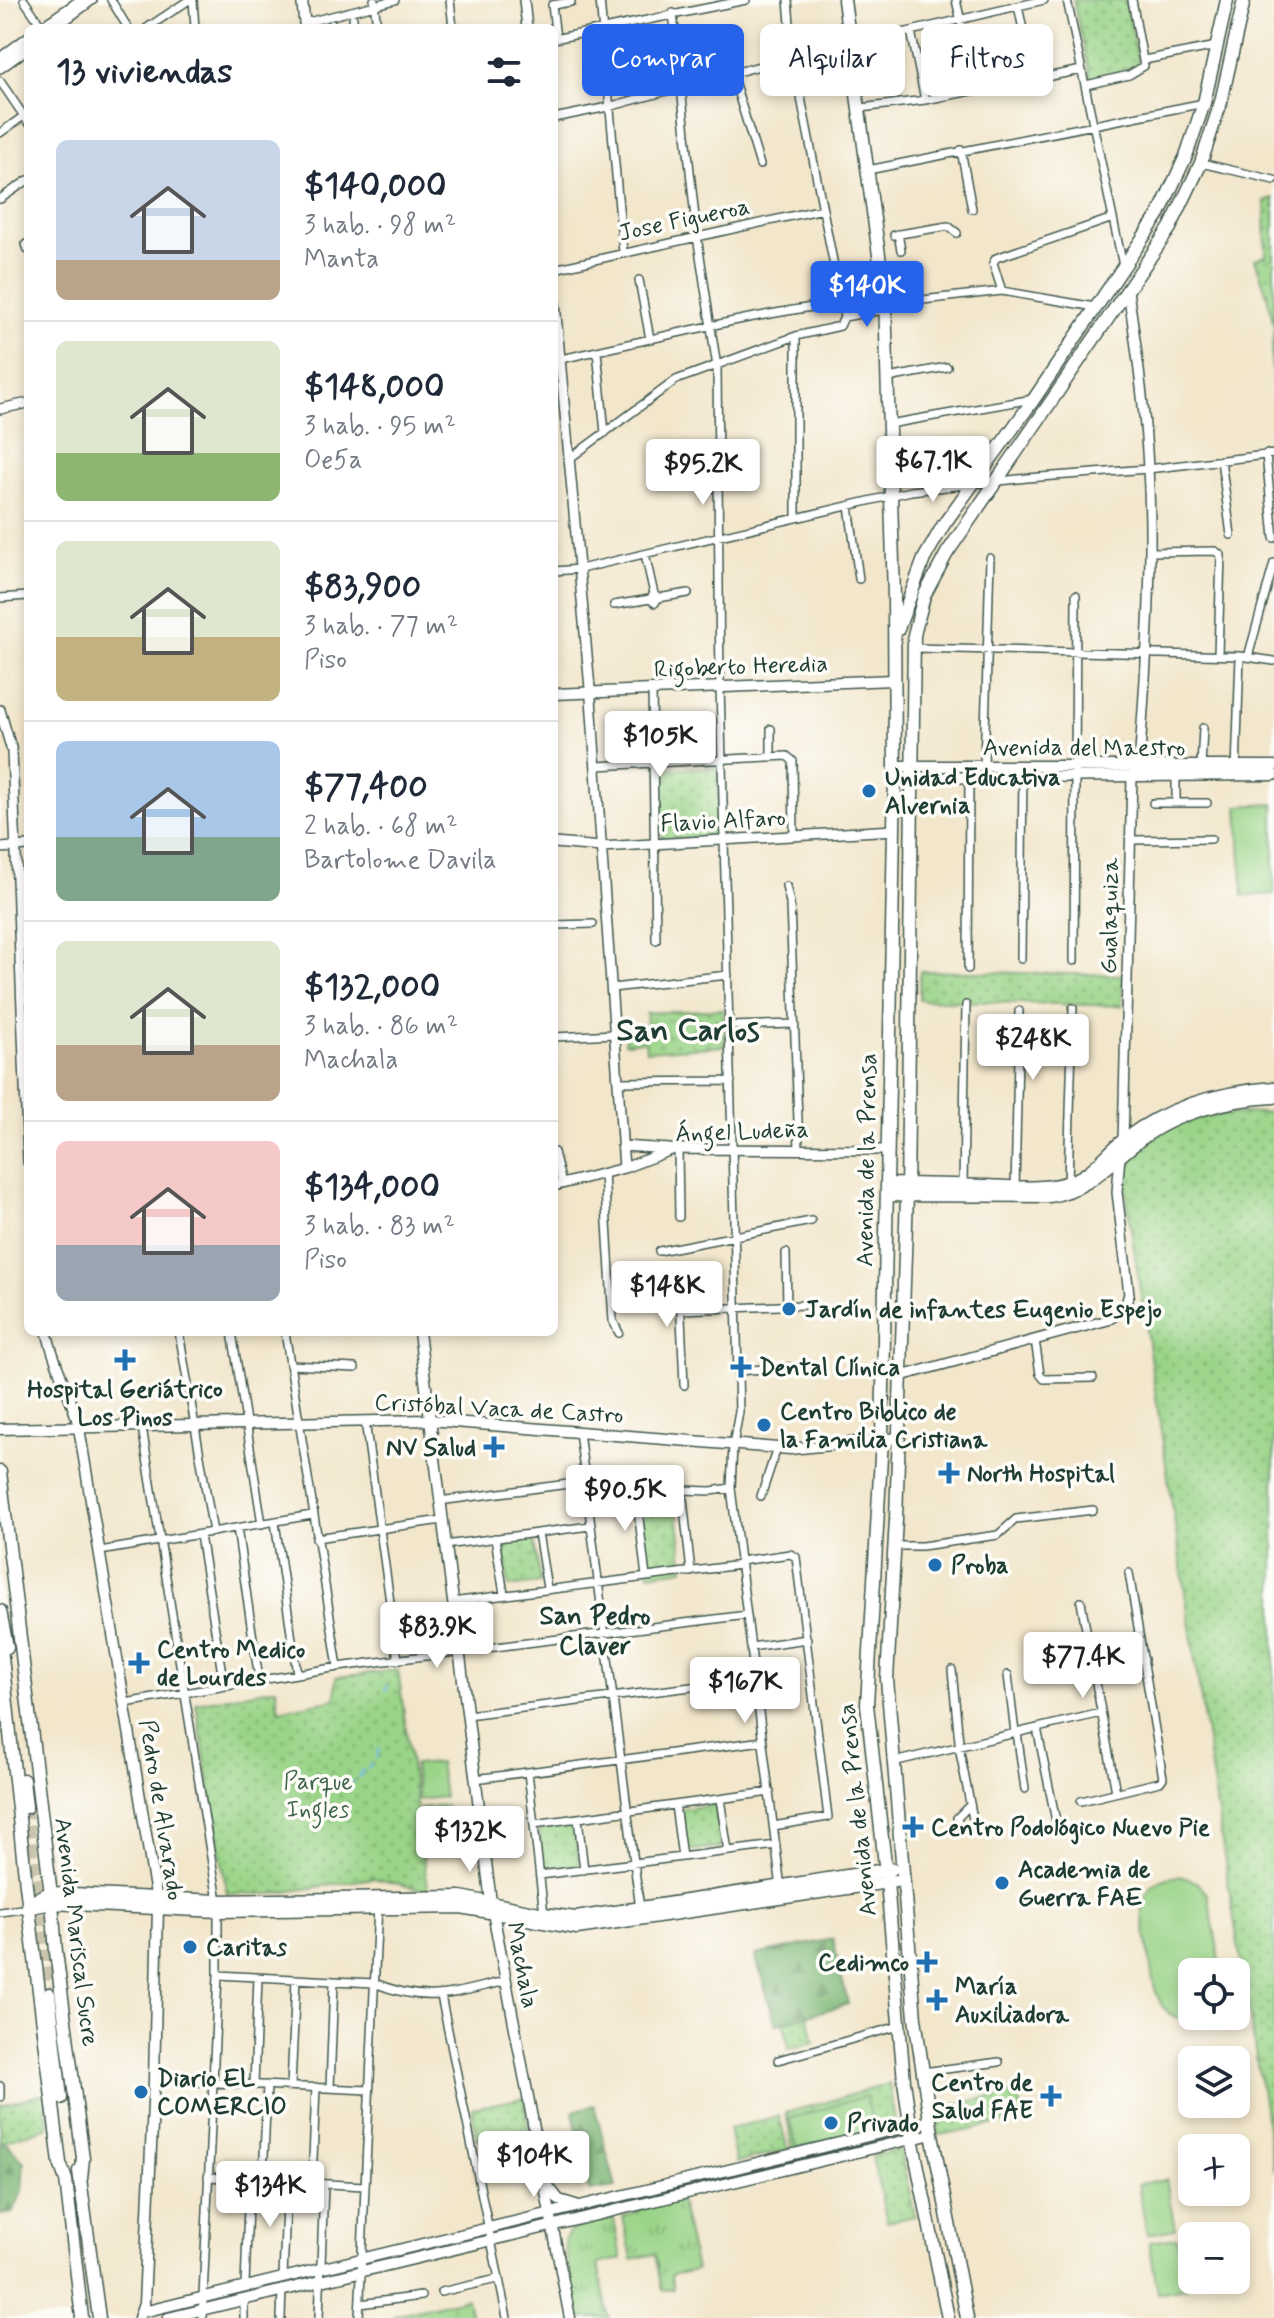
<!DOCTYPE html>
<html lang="es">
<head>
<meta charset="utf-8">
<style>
	:root { --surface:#fff; --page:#f6f6f7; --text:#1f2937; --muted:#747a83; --line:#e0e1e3; --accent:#2563eb }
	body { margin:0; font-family:Mynerve,sans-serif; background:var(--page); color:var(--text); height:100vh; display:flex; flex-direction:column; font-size:30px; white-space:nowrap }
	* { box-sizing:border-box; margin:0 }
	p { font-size:26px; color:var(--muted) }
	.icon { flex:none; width:44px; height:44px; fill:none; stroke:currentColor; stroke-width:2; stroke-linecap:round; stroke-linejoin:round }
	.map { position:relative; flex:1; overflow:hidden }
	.details { position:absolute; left:24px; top:24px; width:534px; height:1312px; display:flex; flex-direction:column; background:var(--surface); border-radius:12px; box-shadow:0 4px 12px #0003 }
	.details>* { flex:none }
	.guide { position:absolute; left:582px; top:24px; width:572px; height:72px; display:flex; gap:16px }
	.controls { position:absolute; left:1178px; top:1958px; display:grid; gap:16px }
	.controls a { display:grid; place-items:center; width:72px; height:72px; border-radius:12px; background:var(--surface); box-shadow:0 4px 12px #0003; font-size:40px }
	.price { position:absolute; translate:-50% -68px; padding:0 18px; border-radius:8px; background:#fff; color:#222; font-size:26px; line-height:52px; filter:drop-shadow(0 2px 4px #0008) }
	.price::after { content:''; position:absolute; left:50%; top:48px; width:24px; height:18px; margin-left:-12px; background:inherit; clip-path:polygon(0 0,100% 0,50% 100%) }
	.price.current { background:var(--accent); color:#fff }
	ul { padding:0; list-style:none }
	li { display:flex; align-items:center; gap:24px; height:200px; padding:0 32px }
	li+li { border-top:2px solid var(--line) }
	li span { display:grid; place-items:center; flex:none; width:224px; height:160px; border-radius:12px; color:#555 }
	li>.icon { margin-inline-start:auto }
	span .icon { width:96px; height:96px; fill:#fffc; stroke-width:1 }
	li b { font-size:34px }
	h2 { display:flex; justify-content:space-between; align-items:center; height:96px; padding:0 32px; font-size:34px }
	.pill { padding:0 28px; border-radius:12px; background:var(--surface); box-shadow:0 4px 12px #0003; font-size:28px; line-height:72px }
	.pill.current { background:var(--accent); color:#fff }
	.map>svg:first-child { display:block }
	.grass { fill:url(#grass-tufts); stroke:#5c885e; stroke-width:2 }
	.forest { fill:url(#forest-firs); stroke:#4d7a54; stroke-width:2 }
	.park { fill:url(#park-dots); stroke:#5c885e; stroke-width:2 }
	.pitch { fill:#9ad488; stroke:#5c885e; stroke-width:2 }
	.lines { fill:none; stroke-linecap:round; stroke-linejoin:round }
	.stream { stroke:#74bdec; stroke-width:2 }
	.primary-tunnel { stroke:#c8c4ad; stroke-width:12; stroke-dasharray:12 6; stroke-linecap:butt }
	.minor-casing { stroke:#3f564b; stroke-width:10 }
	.tertiary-casing { stroke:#3f564b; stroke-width:12 }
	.secondary-casing { stroke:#3f564b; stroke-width:13 }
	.primary-casing { stroke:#3f564b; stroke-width:15 }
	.minor { stroke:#fff; stroke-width:7 }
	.tertiary { stroke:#fff; stroke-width:9 }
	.secondary { stroke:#fff; stroke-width:10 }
	.primary { stroke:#fff; stroke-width:12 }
	.poi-dot { fill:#1f6fb2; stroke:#fdfcf7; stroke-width:3 }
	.labels { text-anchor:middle; stroke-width:7; stroke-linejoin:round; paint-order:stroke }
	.street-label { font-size:24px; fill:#1f3d34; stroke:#fdfcf7 }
	.poi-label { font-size:24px; font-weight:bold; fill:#1f3d34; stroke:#fdfcf7; text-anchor:start }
	.park-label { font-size:24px; fill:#3e6349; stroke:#fdfcf7 }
	.neighbourhood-label { font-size:26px; font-weight:bold; fill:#1f3d34; stroke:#fdfcf7 }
	.district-label { font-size:32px; font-weight:bold; fill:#1f3d34; stroke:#fdfcf7 }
</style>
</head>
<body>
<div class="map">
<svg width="1274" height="2318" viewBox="0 0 1274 2318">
	<defs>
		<pattern id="grass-tufts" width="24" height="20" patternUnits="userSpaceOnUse" patternTransform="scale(2)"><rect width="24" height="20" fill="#9ad488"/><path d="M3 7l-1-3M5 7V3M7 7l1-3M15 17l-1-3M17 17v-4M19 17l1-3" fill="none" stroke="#7dad70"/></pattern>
		<pattern id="forest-firs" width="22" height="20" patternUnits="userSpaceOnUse" patternTransform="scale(2)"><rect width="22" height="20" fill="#7bb674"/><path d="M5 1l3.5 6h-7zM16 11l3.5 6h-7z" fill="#649560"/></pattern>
		<pattern id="park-dots" width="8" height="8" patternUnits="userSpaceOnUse" patternTransform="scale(2)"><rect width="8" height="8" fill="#9ad488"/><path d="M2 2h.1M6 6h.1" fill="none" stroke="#7dad70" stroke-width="1.8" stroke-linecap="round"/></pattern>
	</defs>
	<rect width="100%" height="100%" fill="#fdfcf7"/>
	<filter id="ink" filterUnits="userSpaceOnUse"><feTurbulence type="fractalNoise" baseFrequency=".0125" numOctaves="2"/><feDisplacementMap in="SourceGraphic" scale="16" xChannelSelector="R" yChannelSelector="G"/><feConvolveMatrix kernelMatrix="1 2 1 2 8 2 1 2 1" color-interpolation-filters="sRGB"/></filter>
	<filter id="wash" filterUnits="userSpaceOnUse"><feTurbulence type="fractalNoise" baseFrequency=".006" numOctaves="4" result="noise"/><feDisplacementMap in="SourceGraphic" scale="32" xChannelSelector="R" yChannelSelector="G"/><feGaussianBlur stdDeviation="1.8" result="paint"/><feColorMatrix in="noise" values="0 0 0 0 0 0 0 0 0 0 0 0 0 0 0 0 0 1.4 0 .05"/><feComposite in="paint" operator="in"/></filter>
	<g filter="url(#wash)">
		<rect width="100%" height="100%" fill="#f2e6cb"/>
		<!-- grass -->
		<path class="grass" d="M680,2200L696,2270L671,2275L673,2289L662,2290L655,2254L632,2259L623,2217L638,2212L641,2209Z
			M614,2219L621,2259L598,2264L609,2318H577L564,2241C574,2219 594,2224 614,2219Z"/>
		<!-- forest -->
		<path class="forest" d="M833,1939L848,2004L776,2024L755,1955Z
			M594,2105L616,2187L589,2191L573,2111Z
			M7,2143L24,2162L22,2191L13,2213L0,2215V2144Z"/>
		<!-- park -->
		<path class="park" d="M1073,0H1125L1139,66L1091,79Z
			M1274,198V397L1271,357L1274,327L1267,295L1255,259L1266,256L1265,201Z
			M661,768H718V837L662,839Z
			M920,971L1123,975L1122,1006L919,1000Z
			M723,1009L725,1046L646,1051L645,1041L625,1043L624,1026L647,1025L646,1013Z
			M1274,1112V2171L1223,1849L1128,1208L1124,1166C1135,1156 1145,1143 1157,1135C1193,1113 1233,1114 1274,1112Z
			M638,1494L675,1497L684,1569L649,1574Z
			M534,1539L540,1583L509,1587L502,1544Z
			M398,1670L428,1891L373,1878L273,1894H227L196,1703L276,1688L279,1710L336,1699V1677Z
			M715,1805L722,1847L685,1851L680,1809Z
			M574,1823L579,1865L544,1870L539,1828Z
			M808,2015L814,2042L789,2049L784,2022Z
			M889,2084L895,2120L793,2151L786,2113Z
			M1018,2092L1023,2119L939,2135L935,2108Z
			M44,2094L49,2127L0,2142V2105Z
			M524,2098L529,2129L477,2139L472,2108Z
			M779,2116L788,2150L736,2163L729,2129Z
			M900,2150L915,2216L887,2222L872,2156Z
			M467,2298L471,2318H394V2315Z"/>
		<!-- pitch -->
		<path class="pitch" d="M1274,804V894L1243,896L1238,806Z
			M439,1763L444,1797L418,1800L414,1765Z
			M446,1805L451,1848L424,1852L420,1808Z
			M1180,1876L1197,1882L1208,1895L1222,1972H1192V2016H1203C1154,2032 1153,1980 1148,1947C1146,1933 1139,1912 1145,1898C1151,1883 1165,1877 1180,1876Z
			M866,2096L874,2128L797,2148L789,2119Z
			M1166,2179L1175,2229L1147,2234L1138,2184Z
			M1177,2238L1186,2288L1158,2293L1149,2242Z"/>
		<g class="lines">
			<!-- stream -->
			<path class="stream" d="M385,1690L387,1686
				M377,1758L379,1749
				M368,1768L371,1764
				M359,1777L363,1770
				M352,1783L354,1781"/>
		</g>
	</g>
	<g filter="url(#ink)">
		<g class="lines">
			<!-- primary-tunnel -->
			<path class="primary-tunnel" d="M26,1807L49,1994"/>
			<!-- minor casing -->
			<g class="minor-casing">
				<path id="minor" d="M24,0L43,28
					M111,0L128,28
					M193,0L195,28
					M374,0L377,28
					M450,0L453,28
					M600,0L623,252
					M788,0L793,57L844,317
					M956,0L977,90
					M1067,0L1123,266
					M1018,6L1034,81
					M673,13L697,236L717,367L720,686L739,1412L733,1445L731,1488L781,1888
					M353,18L354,28
					M304,23L395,0
					M332,24L333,28
					M147,28L189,0
					M911,31L925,100
					M556,38L552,5L571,2
					M554,39L746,0
					M851,45L1044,0
					M1144,60L1217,46
					M732,74L760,165
					M0,81L28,122
					M1086,85L1129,75L1144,66L1132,0
					M861,108L925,100L1082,70
					M554,118L608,107L793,57
					M0,133L28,113
					M961,150L972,209
					M1201,163L1274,180
					M868,170L1204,103
					M0,199L28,180
					M898,234L901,250
					M894,235L948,226L957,233
					M26,244L28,250
					M554,269L823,209
					M639,280L650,339
					M1002,291L993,263L996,258L1113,218
					M796,336V517
					M597,351L605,433
					M561,359C644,341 727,320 812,307C838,303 870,295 896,303L1002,291L1095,307
					M888,378L947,367
					M889,424L1033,399
					M1266,454L1274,538
					M569,459L676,380L796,336L840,326L844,317L888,309
					M1221,460L1231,535
					M849,506L859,579
					M1150,552L1215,551L1221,555L1218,655
					M645,554L654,594L658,598L655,603L650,599L654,594
					M554,571L580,569L911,491L1027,478L1148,469L1274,454
					M0,598L28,596
					M658,598L688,593
					M614,605L650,599
					M914,648L1240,656L1274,661
					M1248,657L1274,563
					M652,689L656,940
					M771,729V757
					M596,766L787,756L793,761L794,836
					M984,767L990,558
					M1201,767L1203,728
					M1236,770L1240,656
					M1176,777V803
					M1153,803H1207
					M1131,840L1211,839
					M786,886L790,903L799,1148
					M554,925L593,924
					M1021,959L1023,772
					M1074,961L1076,595
					M968,969L969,777
					M612,988L728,975
					M729,1026L794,1024
					M554,1037L615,1034
					M618,1082L731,1081
					M678,1149L679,1217
					M554,1152L562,1184
					M604,1173L613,1321L619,1333
					M1068,1183L1073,1008
					M963,1185L966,1005
					M1015,1190L1019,1011
					M659,1251L811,1221
					M786,1253L787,1306
					M679,1272L684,1385
					M682,1310L805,1305
					M179,1332L213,1532
					M232,1332L262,1524
					M285,1332L338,1667
					M1035,1340L1040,1374L1044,1379L1093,1378
					M290,1365L355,1368
					M738,1371L790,1367
					M365,1421L398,1660
					M142,1427L218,1901V1975L202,2318
					M579,1432L640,1909
					M635,1485L646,1577
					M682,1490L691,1572
					M761,1496L777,1448
					M439,1501L591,1481L682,1490L711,1491L731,1488
					M275,1522L297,1674
					M237,1528L259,1680
					M538,1533L547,1588
					M200,1535L224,1686
					M316,1538L442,1520
					M495,1538L504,1594
					M445,1545L590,1526
					M895,1546H922L998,1535L1016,1519L1093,1510
					M100,1551L312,1515
					M740,1561L790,1554L796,1557L828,1817L773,1826
					M452,1602L740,1565
					M1081,1602L1116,1792
					M424,1633L428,1656
					M751,1647L807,1639
					M1053,1662L1144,1659
					M952,1670L960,1752L974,1824L972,1829L963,1831L959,1826L957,1818L968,1807
					M1008,1675L1015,1733
					M125,1703L338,1667L747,1615
					M467,1715L755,1679
					M1037,1728L1057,1826
					M1017,1733L1025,1789
					M893,1762L1101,1713
					M528,1772L544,1914
					M475,1779L763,1741
					M720,1799L728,1851
					M1081,1801L1160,1782L1163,1778L1129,1573
					M675,1805L682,1857
					M578,1818L584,1870
					M534,1824L770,1792
					M540,1875L776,1845
					M0,1912L29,1908
					M218,1975L374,1983C430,2005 452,1993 506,1981
					M441,1996L507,2318
					M778,2060L899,2026
					M923,2072L999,2062
					M154,2080L369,2090
					M254,2085L258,1977
					M0,2086V2097
					M291,2086L296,1979
					M330,2088L334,1981
					M208,2177L364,2186
					M263,2180L267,2085
					M312,2183L316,2087
					M283,2277L287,2181
					M245,2286L249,2179
					M441,2292L497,2279
					M360,2304L421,2296
					M244,2318V2299
					M281,2318L282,2289
					M319,2318L324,2184
					M359,2318L378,1905"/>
			</g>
			<!-- tertiary casing -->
			<g class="tertiary-casing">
				<path id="tertiary" d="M524,0L527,28
					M40,28L81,0
					M54,28L92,0
					M0,58L28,37
					M0,68L28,48
					M554,293L591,699L624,1168
					M0,409L28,403
					M0,710L12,751L28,1162
					M554,843L601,847L894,830
					M0,848L28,846
					M1123,1142L1132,777L1139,767C1146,667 1154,568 1148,468C1145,408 1137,350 1128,291
					M622,1146L670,1149
					M554,1186L624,1168L674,1149L888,1150
					M47,1332C54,1365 71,1395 79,1428
					M901,1376L1108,1320L1124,1310L1129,1294L1117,1192L1120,1156"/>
			</g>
			<!-- secondary casing -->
			<g class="secondary-casing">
				<path id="secondary" d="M302,0L305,28
					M554,694L893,680
					M895,766H1274
					M895,778L1274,775
					M419,1332L491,1902L570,2318
					M79,1428L158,1907L154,2080L144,2304L139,2318
					M0,1429L429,1420L790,1449L899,1438
					M548,2186L559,2200L576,2205
					M147,2311L930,2121
					M168,2318L932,2134"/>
			</g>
			<!-- primary casing -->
			<g class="primary-casing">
				<path id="primary" d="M844,0L885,299L894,596L895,778L882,1439L867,1705L887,1882L904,2081L912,2138L948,2318
					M898,629L924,559L944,524L1034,399L1159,214L1186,156L1204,103L1227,0
					M888,1184C921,1184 953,1185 986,1186C1012,1187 1041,1190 1066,1183C1091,1177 1105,1154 1125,1139C1168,1106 1220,1092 1274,1088
					M887,1195L1049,1196C1091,1189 1109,1163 1141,1139C1176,1112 1230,1099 1274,1097
					M0,1472L52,1903L56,1952L83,2158L81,2179
					M0,1611L7,1647
					M0,1638L26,1885L60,2163L66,2180L82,2318
					M23,1780L26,1807
					M32,1907L52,1903L219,1911L461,1907L577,1928L895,1881
					M29,1908L40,1897L51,1893L218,1901L461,1897L544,1914L576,1918L892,1869
					M49,1994L61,2098
					M79,2171L99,2318
					M967,2318L932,2134L915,2018L887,1679L896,1519L907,1195L914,635L924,596L947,553L1170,228L1201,163L1221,102L1244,0"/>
			</g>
			<!-- minor -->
			<use href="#minor" class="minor"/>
			<!-- tertiary -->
			<use href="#tertiary" class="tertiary"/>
			<!-- secondary -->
			<use href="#secondary" class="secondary"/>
			<!-- primary -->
			<use href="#primary" class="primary"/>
		</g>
	</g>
	<!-- markers -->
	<g class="poi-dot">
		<circle cx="869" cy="791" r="8"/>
		<circle cx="789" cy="1309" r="8"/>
		<path d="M121 1348h8v8h8v8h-8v8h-8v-8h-8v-8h8z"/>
		<path d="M737 1355h8v8h8v8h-8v8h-8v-8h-8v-8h8z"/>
		<circle cx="764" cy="1425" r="8"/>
		<path d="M490 1435h8v8h8v8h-8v8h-8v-8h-8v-8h8z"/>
		<path d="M945 1461h8v8h8v8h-8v8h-8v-8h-8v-8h8z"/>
		<circle cx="935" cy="1565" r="8"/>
		<path d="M135 1651h8v8h8v8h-8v8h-8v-8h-8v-8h8z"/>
		<path d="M909 1815h8v8h8v8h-8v8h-8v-8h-8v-8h8z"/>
		<circle cx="1002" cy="1883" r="8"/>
		<circle cx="190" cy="1947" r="8"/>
		<path d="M923 1950h8v8h8v8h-8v8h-8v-8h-8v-8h8z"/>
		<path d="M933 1988h8v8h8v8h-8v8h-8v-8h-8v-8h8z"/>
		<circle cx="141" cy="2092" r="8"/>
		<path d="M1047 2084h8v8h8v8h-8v8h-8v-8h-8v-8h8z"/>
		<circle cx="831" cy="2123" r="8"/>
	</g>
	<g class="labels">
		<!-- street labels -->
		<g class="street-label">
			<text transform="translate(684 219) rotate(-12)" y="8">Jose Figueroa</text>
			<text transform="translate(741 666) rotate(-2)" y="8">Rigoberto Heredia</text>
			<text x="1084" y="755">Avenida del Maestro</text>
			<text transform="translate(723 820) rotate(-3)" y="8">Flavio Alfaro</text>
			<text transform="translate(1109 916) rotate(-89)" y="8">Gualaquiza</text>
			<text transform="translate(742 1131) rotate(-2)" y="8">Ángel Ludeña</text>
			<text transform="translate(866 1160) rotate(-89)" y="8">Avenida de la Prensa</text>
			<text transform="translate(499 1408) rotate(3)" y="8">Cristóbal Vaca de Castro</text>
			<text transform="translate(162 1810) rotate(81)" y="8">Pedro de Alvarado</text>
			<text transform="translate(857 1810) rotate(-96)" y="8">Avenida de la Prensa</text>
			<text transform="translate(77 1932) rotate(83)" y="8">Avenida Mariscal Sucre</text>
			<text transform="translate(523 1965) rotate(79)" y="8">Machala</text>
		</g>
		<!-- poi labels -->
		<g class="poi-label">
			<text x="885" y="785">Unidad Educativa<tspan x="885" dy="28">Alvernia</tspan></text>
			<text x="805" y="1317">Jardín de infantes Eugenio Espejo</text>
			<text x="759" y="1375">Dental Clínica</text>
			<text x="125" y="1397" text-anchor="middle">Hospital Geriátrico<tspan x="125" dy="28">Los Pinos</tspan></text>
			<text x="780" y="1419">Centro Biblico de<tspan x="780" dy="28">la Familia Cristiana</tspan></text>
			<text x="476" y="1455" text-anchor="end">NV Salud</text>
			<text x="967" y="1481">North Hospital</text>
			<text x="951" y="1573">Proba</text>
			<text x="157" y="1657">Centro Medico<tspan x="157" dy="28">de Lourdes</tspan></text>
			<text x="931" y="1835">Centro Podológico Nuevo Pie</text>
			<text x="1018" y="1877">Academia de<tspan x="1018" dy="28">Guerra FAE</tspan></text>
			<text x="206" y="1955">Caritas</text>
			<text x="909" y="1970" text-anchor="end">Cedimco</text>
			<text x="955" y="1994">María<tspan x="955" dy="28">Auxiliadora</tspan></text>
			<text x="157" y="2086">Diario EL<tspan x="157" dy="28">COMERCIO</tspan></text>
			<text x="1033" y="2090" text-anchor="end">Centro de<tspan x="1033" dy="28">Salud FAE</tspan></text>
			<text x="847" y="2131">Privado</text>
		</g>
		<!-- park labels -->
		<g class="park-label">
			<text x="318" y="1789">Parque<tspan x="318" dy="28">Ingles</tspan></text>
		</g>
		<!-- neighbourhood labels -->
		<g class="neighbourhood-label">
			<text x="595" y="1624">San Pedro<tspan x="595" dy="30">Claver</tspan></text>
		</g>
		<!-- district labels -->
		<g class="district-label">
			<text x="688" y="1040">San Carlos</text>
		</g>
	</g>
</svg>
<div class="controls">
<a><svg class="icon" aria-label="locate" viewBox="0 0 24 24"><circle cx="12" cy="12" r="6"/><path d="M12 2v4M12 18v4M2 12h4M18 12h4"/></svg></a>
<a><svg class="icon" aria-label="layers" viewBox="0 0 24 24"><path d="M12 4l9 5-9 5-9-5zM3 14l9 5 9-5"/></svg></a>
<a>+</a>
<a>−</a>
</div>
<b class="price current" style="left:867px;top:329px">$140K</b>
<b class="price" style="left:933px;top:504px">$67.1K</b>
<b class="price" style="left:703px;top:507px">$95.2K</b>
<b class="price" style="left:660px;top:779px">$105K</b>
<b class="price" style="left:1033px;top:1082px">$248K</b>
<b class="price" style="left:667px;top:1329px">$148K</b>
<b class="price" style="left:625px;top:1533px">$90.5K</b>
<b class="price" style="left:437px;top:1670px">$83.9K</b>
<b class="price" style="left:1083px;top:1700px">$77.4K</b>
<b class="price" style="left:745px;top:1725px">$167K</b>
<b class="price" style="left:470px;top:1874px">$132K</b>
<b class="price" style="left:534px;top:2199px">$104K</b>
<b class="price" style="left:270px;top:2229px">$134K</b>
<div class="guide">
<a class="pill current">Comprar</a>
<a class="pill">Alquilar</a>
<a class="pill">Filtros</a>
</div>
<section class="details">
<h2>13 viviendas<svg class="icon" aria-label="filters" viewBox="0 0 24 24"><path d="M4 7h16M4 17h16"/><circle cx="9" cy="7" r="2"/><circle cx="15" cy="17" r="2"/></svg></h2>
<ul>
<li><span style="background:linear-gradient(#c9d6e8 75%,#b9a48a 0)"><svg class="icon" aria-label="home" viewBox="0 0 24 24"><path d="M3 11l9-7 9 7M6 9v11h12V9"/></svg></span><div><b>$140,000</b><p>3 hab. · 98 m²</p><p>Manta</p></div></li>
<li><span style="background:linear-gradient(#dfe7d0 70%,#8fb573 0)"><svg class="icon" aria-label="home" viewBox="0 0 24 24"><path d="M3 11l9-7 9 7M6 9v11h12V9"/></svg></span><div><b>$148,000</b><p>3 hab. · 95 m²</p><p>Oe5a</p></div></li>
<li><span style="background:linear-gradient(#dfe7d0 60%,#c2b280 0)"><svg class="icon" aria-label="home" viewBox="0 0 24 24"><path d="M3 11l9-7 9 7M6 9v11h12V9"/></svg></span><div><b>$83,900</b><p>3 hab. · 77 m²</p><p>Piso</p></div></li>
<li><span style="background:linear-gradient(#a9c7e8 60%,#7fa58c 0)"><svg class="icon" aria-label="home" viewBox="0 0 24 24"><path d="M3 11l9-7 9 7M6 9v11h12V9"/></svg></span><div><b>$77,400</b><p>2 hab. · 68 m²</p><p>Bartolome Davila</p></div></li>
<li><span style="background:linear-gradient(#dfe7d0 65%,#b9a48a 0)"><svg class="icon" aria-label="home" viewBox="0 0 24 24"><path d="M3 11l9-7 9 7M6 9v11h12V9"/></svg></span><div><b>$132,000</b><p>3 hab. · 86 m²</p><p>Machala</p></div></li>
<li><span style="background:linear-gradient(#f6c9c9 65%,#9aa5b1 0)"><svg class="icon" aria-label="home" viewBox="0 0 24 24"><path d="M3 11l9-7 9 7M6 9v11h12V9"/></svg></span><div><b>$134,000</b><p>3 hab. · 83 m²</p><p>Piso</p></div></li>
</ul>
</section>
</div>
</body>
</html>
